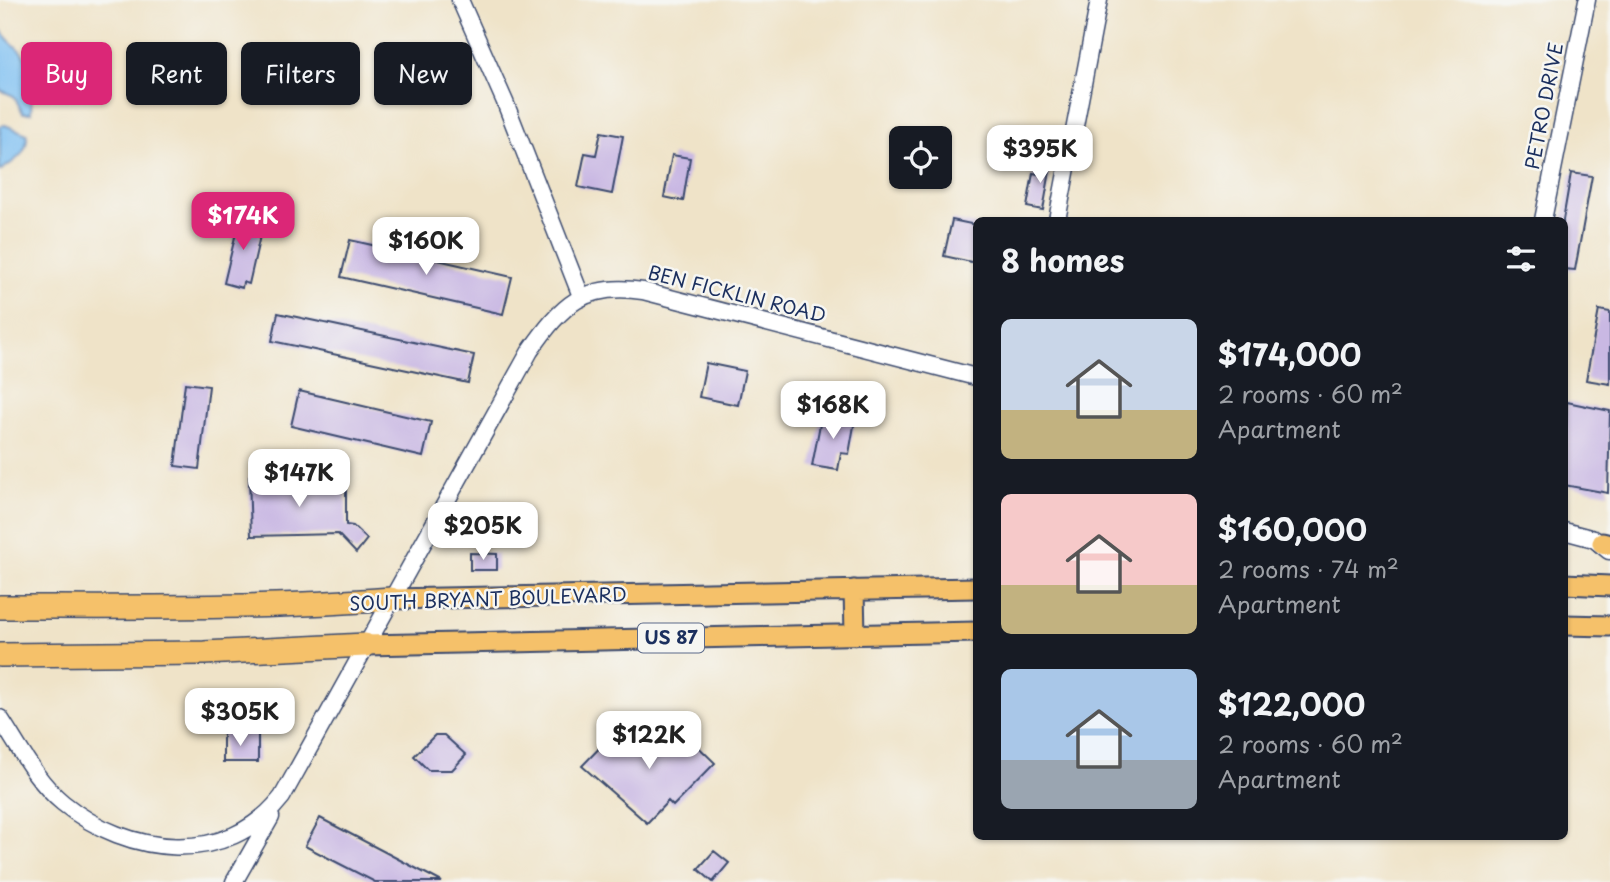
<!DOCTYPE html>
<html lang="en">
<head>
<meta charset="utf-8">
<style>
	:root { --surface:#171b24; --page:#242831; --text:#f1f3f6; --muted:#9ea1a6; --accent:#db2777 }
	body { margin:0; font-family:"Playpen Sans",sans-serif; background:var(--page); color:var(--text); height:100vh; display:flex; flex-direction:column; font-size:26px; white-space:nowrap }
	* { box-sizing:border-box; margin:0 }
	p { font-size:23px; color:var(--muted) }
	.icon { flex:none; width:38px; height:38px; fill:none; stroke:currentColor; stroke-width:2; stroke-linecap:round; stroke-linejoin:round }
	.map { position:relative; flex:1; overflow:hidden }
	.panel { position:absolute; left:973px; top:217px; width:595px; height:623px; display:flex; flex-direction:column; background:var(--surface); border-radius:10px; box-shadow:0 2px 5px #0004 }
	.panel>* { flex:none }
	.guide { position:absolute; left:21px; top:42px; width:665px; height:63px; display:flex; gap:14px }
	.buttons { position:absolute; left:889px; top:126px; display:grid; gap:14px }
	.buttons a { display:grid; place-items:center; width:63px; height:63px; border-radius:10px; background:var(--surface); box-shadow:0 2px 5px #0004; font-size:35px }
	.price { position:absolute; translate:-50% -60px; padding:0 16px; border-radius:14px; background:#fff; color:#222; font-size:23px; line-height:46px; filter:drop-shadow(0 2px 4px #0008) }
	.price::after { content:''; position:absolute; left:50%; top:42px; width:21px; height:16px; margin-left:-10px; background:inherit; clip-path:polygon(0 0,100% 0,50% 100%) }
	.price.current { background:var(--accent); color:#fff }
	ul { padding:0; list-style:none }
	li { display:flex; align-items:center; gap:21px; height:175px; padding:0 28px }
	li span { display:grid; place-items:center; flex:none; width:196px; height:140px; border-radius:10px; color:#555 }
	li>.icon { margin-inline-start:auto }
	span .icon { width:84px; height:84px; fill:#fffc; stroke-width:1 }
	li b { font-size:30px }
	h2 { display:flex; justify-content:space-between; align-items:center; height:84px; padding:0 28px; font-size:30px }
	.tag { padding:0 24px; border-radius:10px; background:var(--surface); box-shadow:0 2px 5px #0004; font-size:24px; line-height:63px }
	.tag.current { background:var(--accent); color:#fff }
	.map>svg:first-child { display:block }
	.water { fill:#7dbff2; stroke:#4c77a8; stroke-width:2 }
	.building { fill:#c9b8e3 }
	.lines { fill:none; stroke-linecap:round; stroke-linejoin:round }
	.minor-casing { stroke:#3b4a6e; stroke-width:19 }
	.major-casing { stroke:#3b4a6e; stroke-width:23 }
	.highway-casing { stroke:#3b4a6e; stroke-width:26 }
	.minor { stroke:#fff; stroke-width:16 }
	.major { stroke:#f5c16b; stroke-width:19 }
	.highway { stroke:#f5c16b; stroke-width:23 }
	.labels { text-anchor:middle; stroke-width:5; stroke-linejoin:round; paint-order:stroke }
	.shield { fill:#f6f6f2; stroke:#5d6b8a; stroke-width:2 }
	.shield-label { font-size:18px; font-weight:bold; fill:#1b2f5e }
	.street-label { font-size:19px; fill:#1b2f5e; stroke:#f6f6f2 }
</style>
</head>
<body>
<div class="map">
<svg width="1610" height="882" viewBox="0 0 1610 882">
	<rect width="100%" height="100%" fill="#f6f6f2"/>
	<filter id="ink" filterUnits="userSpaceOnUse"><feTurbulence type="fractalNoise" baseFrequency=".0143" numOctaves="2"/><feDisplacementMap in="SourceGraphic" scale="14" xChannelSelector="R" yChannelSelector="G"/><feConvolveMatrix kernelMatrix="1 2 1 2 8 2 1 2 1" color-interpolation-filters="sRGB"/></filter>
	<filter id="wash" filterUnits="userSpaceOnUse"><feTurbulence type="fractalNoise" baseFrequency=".00686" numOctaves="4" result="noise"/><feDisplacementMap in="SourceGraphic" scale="28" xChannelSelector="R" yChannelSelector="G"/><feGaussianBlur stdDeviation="1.57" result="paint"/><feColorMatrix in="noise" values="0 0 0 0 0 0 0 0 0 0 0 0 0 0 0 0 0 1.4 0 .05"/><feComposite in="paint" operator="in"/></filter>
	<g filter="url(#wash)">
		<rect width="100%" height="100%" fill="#efe3c8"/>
		<!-- water -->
		<path class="water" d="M0,28C6,41 14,43 22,53C33,67 32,97 31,113H23L14,96L0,90Z
			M5,125L27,134C28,155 15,160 0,171V126Z"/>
		<g id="blocks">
			<!-- building -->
			<path class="building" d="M601,132L623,136L612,194L578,187L585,153L596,155Z
				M672,155L690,158L683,201L664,197Z
				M1040,158L1052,160L1043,210L1027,207L1033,173L1038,174Z
				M1571,173L1592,176L1575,270L1564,269L1563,220Z
				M240,216L258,220L257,226L262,227L249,284L243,282L242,288L224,283Z
				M952,220L976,225V263L944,256Z
				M350,240L512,277L503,314L341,277Z
				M1599,310L1610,312V384L1586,380Z
				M278,313L474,355L468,383L272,341Z
				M706,363L745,371L738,405L699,397Z
				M185,383L209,386L199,469L175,466Z
				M299,391L431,422L423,457L291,426Z
				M1567,402L1610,411L1608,493L1564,485Z
				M822,414L855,420L849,454L841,453L838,470L812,466Z
				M266,470L281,475V481L311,480V490L338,486L346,489V525L353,526L367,539L356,553L338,534L251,536L249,476Z
				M470,553L497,554V570H470Z
				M680,729L715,763L673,806L668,801L647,823L582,766L614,733L623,742H667Z
				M223,733H258V762H223Z
				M435,735H444L466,755L452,770H428L414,756Z
				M320,818L442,882H375L305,846Z
				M714,851L729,863L713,882L698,869Z"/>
		</g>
	</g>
	<g filter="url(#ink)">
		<use href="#blocks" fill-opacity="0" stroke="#3b4a6e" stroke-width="2"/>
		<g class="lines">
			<!-- minor casing -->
			<g class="minor-casing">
				<path id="minor" d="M460,0L505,102L581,296
					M1057,220L1099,0
					M1543,220L1587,0
					M1564,531L1594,539L1609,551
					M0,718C19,747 36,781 63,803C128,856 227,868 282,797L530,351C562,305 584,282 643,291L976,377
					M234,882L271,817"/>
			</g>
			<!-- major casing -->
			<g class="major-casing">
				<path id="major" d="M1602,543L1610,545
					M1564,584L1610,586
					M854,590L855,635
					M391,599L976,588
					M1564,625L1610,626
					M365,645L976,632"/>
			</g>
			<!-- highway casing -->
			<g class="highway-casing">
				<path id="highway" d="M0,607C131,607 261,609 391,599
					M0,655L204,653L365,645"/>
			</g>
			<!-- minor -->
			<use href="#minor" class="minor"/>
			<!-- major -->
			<use href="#major" class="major"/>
			<!-- highway -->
			<use href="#highway" class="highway"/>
		</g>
	</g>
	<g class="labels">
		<!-- shield labels -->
		<rect class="shield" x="638" y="623.5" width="66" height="29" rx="5"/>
		<g class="shield-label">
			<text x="671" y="644">US 87</text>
		</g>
		<!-- street labels -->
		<g class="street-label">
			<text transform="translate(1544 106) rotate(-79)" y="7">PETRO DRIVE</text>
			<text transform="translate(737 294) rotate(14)" y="7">BEN FICKLIN ROAD</text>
			<text transform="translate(488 599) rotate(-2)" y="7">SOUTH BRYANT BOULEVARD</text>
		</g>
	</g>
</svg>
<div class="buttons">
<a><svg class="icon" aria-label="locate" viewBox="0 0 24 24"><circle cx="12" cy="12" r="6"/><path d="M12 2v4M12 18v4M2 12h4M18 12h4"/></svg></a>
</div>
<b class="price" style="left:1040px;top:185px">$395K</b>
<b class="price current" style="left:243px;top:252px">$174K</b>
<b class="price" style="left:426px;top:277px">$160K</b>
<b class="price" style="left:833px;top:441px">$168K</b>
<b class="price" style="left:299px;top:509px">$147K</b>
<b class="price" style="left:483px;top:562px">$205K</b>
<b class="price" style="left:240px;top:748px">$305K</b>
<b class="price" style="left:649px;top:771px">$122K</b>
<div class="guide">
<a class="tag current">Buy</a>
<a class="tag">Rent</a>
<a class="tag">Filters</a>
<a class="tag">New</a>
</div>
<section class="panel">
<h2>8 homes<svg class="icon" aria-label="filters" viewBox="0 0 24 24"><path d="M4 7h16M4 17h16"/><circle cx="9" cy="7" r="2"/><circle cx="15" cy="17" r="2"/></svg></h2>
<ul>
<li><span style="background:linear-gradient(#c9d6e8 65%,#c2b280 0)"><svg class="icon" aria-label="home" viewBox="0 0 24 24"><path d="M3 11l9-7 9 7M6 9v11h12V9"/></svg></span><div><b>$174,000</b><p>2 rooms · 60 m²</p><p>Apartment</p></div></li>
<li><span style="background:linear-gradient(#f6c9c9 65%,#c2b280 0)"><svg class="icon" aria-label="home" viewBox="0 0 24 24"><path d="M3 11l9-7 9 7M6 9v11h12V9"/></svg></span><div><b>$160,000</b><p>2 rooms · 74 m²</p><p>Apartment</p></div></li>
<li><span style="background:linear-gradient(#a9c7e8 65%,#9aa5b1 0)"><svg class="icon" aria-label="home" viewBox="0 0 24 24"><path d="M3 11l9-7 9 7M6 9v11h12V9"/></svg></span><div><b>$122,000</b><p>2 rooms · 60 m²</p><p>Apartment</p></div></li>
</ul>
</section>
</div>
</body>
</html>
